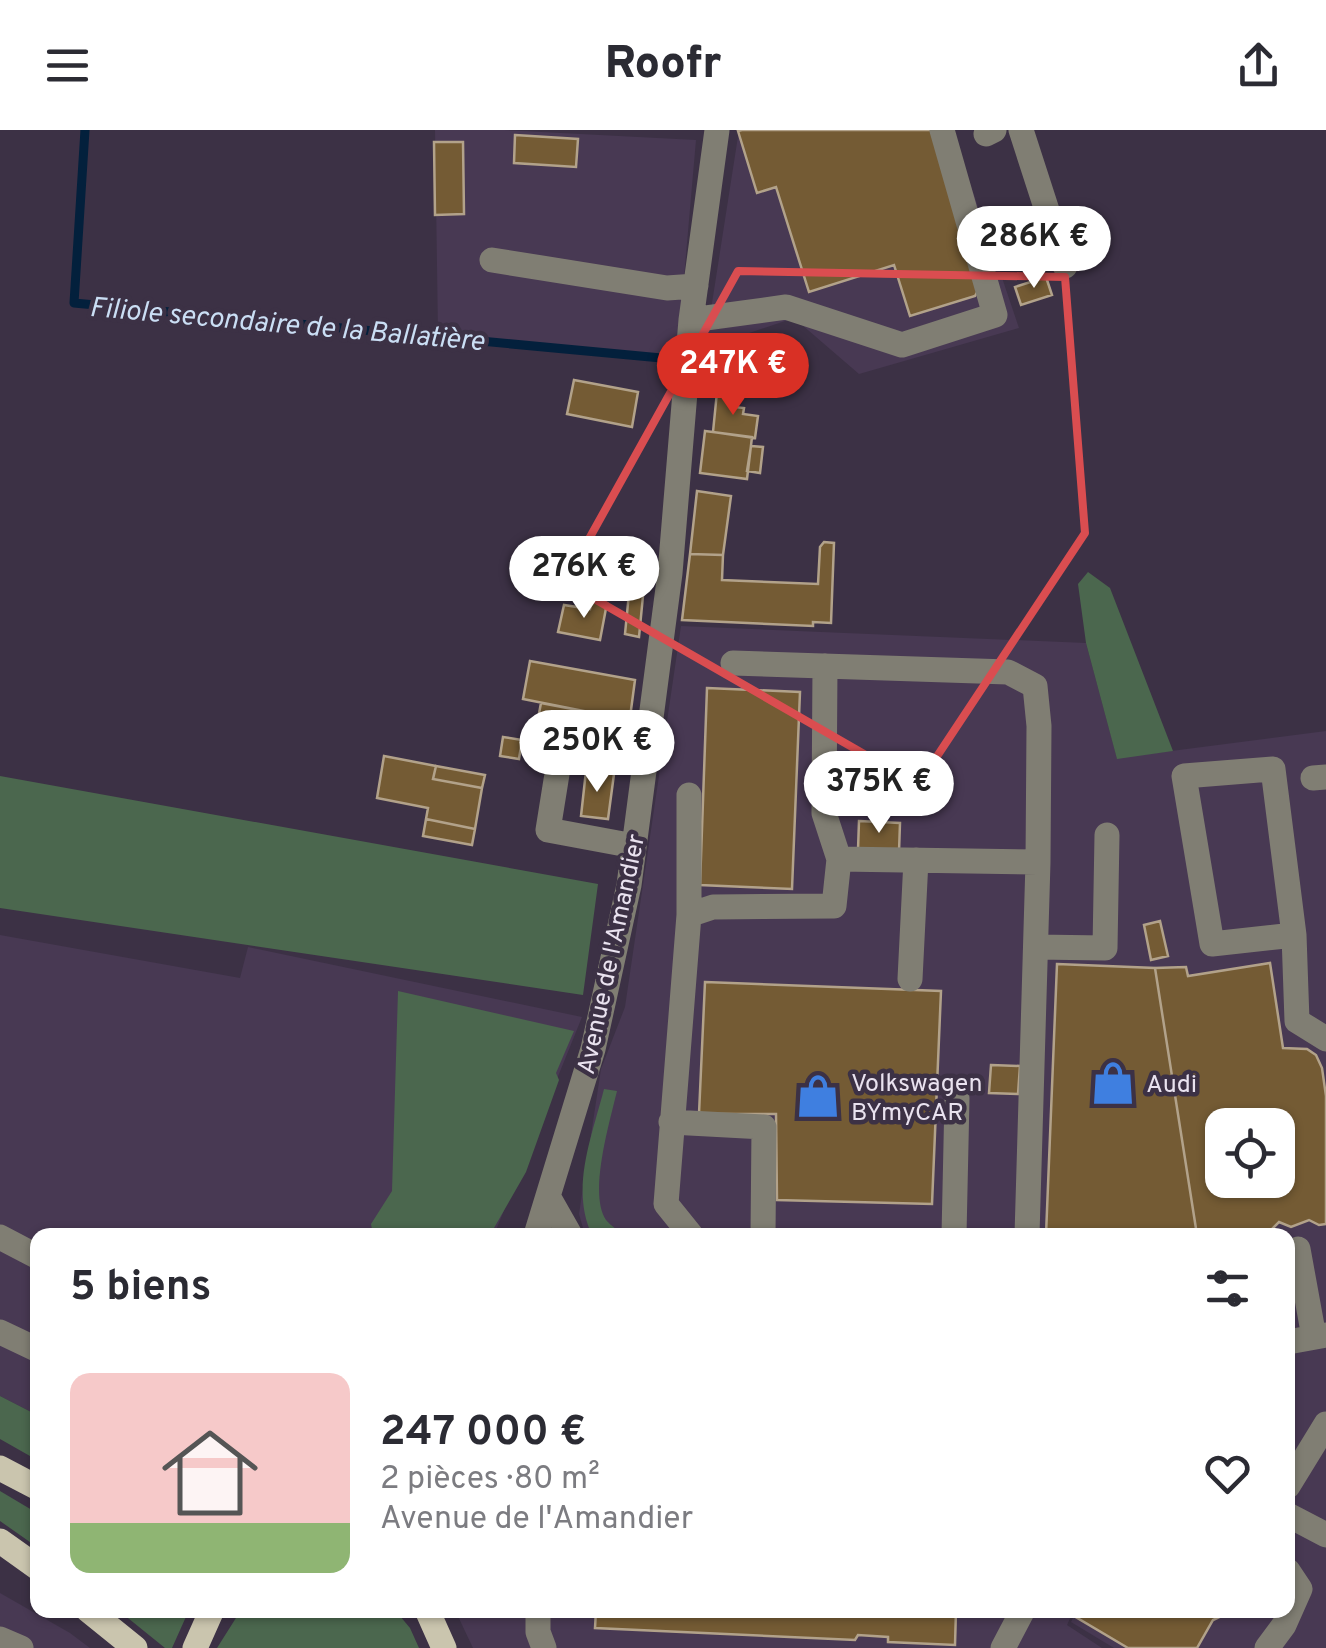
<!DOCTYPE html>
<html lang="fr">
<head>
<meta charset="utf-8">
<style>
	:root { --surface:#fff; --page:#f7f7f7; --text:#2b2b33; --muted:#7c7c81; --accent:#d93025 }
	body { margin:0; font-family:Overpass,sans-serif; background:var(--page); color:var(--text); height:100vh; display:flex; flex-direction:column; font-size:38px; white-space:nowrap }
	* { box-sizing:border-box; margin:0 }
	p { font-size:32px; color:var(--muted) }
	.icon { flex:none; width:55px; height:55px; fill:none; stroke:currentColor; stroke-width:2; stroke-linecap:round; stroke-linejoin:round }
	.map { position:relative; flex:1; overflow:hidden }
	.panel { position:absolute; left:30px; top:1098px; width:1265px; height:390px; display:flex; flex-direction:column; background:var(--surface); border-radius:20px; box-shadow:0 2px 8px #0004 }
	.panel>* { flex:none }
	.controls { position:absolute; left:1205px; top:978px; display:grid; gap:20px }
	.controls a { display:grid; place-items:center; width:90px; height:90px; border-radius:20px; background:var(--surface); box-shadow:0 2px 8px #0004; font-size:50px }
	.price { position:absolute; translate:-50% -85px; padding:0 22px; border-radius:35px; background:#fff; color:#222; font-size:32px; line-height:65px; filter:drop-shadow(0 2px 5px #0008) }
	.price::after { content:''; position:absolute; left:50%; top:60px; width:30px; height:22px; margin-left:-15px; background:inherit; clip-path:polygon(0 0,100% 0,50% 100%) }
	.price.current { background:var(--accent); color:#fff }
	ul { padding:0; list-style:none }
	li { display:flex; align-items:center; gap:30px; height:250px; padding:0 40px }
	li span { display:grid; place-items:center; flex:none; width:280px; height:200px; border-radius:20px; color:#555 }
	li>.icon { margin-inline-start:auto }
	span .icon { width:120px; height:120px; fill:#fffc; stroke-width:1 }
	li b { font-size:42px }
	h2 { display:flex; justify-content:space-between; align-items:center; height:120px; padding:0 40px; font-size:42px }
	header { display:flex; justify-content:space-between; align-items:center; height:130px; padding:0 40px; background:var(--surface); font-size:45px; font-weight:800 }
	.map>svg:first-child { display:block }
	.built { fill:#483953; fill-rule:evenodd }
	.green { fill:#4b674e }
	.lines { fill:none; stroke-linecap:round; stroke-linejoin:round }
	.stream { stroke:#03203c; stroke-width:9 }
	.building { fill:#745b34; stroke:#b2a28a; stroke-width:2.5; fill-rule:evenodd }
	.minor { stroke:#807e73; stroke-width:25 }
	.major { stroke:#cac5ae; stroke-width:25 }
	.marked { fill:none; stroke:#da4d50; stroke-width:8; stroke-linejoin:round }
	.labels { text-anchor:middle; stroke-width:9; stroke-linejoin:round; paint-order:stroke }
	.street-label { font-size:25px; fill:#e9e2ef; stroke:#3c3145 }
	.poi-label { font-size:25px; fill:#e9e2ef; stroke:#3c3145; text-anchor:start }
	.water-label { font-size:28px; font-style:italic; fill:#cadef4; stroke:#3c3145 }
</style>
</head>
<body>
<header><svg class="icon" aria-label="menu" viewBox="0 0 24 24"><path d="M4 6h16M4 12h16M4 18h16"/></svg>Roofr<svg class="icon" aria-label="share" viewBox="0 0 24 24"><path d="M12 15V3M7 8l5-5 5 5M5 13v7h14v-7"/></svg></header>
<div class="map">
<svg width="1326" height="1518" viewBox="0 0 1326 1518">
	<rect width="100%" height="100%" fill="#3c3145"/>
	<!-- built -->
	<path class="built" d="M435,0H504L696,10L677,228L438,203Z
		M739,0H952L1019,198L859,244L794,188L705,218Z
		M681,496L1086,513L1117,628L1326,601V1518H1114L1071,1492L1077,1480H1288V1105H585L579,1084L601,939L625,877ZM1222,995H1278V1050H1222Z
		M0,805L240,848L248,817L582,887L494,1105H38L37,1285L0,1266Z
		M0,1463L70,1503L90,1518H0Z
		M455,1480H1074L1067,1495L1102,1518H473Z"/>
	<!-- green -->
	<path class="green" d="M1088,442L1110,458L1173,621L1117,629L1086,513L1078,454Z
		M0,646L598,754L583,865L0,778Z
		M398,861L574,901L556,943L559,950L526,1042L490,1105H373L371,1094L392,1061Z
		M604,959L617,961C610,991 588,1064 606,1090C611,1096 618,1100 625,1105H592C570,1059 592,1006 604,959Z
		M0,1266L37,1285V1330L0,1309Z
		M0,1361L37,1383V1417L0,1391Z
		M118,1480H189L172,1518H165Z
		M241,1480H395L410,1498L419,1518H217Z"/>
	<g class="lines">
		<!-- stream -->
		<path class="stream" d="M85,0L74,173L672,229"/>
	</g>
	<!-- building -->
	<path class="building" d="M742,0H931L981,155L975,166L910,186L894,135L809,162L776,57L757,63L738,1Z
		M515,5L578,9L576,37L514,33Z
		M434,12H463L464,84L435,85Z
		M1046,147L1052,165L1021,175L1015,157Z
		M574,250L638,262L632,297L567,284Z
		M717,262L736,264L734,277L744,278L743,284L758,286L755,308L713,302Z
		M705,301L752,307L747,349L700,343Z
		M751,316L763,317L760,343L747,341Z
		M697,361L731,366L723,425L690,424Z
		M824,412L834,413L831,493L813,492V496L682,490L690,424L723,425L722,450L818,454L820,417Z
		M631,443L645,445L639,507L625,504Z
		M592,471L607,473L600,510L558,502L564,475L590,479Z
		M530,531L635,550L627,610L610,608L614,587L523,569Z
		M707,558L800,562L792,759L700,755Z
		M541,573L614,587L610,608L537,594Z
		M503,607L522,610L519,629L500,626Z
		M384,626L436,636L433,649L482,658L475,699L426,689L428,678L377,668Z
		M436,636L485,645L482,658L433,649Z
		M586,641L614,644L608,689L581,686Z
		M426,689L475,699L472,715L423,706Z
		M859,691L900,693L899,722L858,720Z
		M1160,791L1168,826L1151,830L1144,795Z
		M1270,833L1283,918L1307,919L1316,925L1322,938L1326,966V1094L1319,1095L1309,1090L1291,1097L1279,1092L1268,1103L1255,1105H1197L1155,838L1186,837L1188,846ZM1222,995H1278V1050H1222Z
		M1057,834L1155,838L1197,1105H1046Z
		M705,852L941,861L932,1074L777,1070L776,984H699Z
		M991,935L1020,936L1018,964L989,963Z
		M596,1480H956L955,1515L888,1512V1507L858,1505L855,1510L595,1498Z
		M1071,1480H1234L1213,1490L1197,1518H1128L1069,1483Z"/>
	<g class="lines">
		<!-- minor -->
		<path class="minor" d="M1021,0L1065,136
			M986,4L994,0
			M492,130L667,158L696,156
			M691,190L786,177L902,215L995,185L942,0
			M733,533L1008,542L1035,556L1039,596L1038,732L1027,1105
			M825,536L824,683L839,729
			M557,644L548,700L634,716
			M1313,648L1326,647
			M689,785V665
			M1294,805L1212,814L1184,646L1273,639L1294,805L1297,891L1326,909
			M1036,817L1105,818L1107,705
			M910,849L916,730
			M671,992L764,997L763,1105
			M549,1068L570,1105
			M536,1105L593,919L629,755L670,443L691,190L717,0
			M691,1105L666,1074L689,785L713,777L834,776L839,729L1038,732
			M954,1105L957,968
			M0,1107L38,1127
			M1298,1119L1314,1207
			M0,1202L38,1220
			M1288,1212L1326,1205
			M1288,1356L1326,1294
			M1288,1385L1326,1405
			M538,1480V1502L544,1518
			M0,1509L21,1518
			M1003,1518L1023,1480
			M1267,1518L1284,1495L1300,1459L1288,1441"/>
		<!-- major -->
		<path class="major" d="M0,1338L38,1358
			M0,1411L38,1438
			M88,1480L135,1518
			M427,1480L444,1518
			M195,1518L212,1480"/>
	</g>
	<!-- marked area -->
	<path class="marked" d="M738,141L1065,147L1085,403L918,655L565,452Z"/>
	<!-- icons -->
	<defs>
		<g id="shop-bare" transform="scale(3.45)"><path d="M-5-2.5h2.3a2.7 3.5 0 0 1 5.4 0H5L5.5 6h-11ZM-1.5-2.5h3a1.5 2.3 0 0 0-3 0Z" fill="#3f7fe0" stroke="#3c3145" stroke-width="2.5" paint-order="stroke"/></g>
	</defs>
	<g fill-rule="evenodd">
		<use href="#shop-bare" x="1113" y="953"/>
		<use href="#shop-bare" x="818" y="966"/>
	</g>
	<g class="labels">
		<!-- street labels -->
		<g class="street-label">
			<text transform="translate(610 824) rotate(-78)" y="9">Avenue de l'Amandier</text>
		</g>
		<!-- poi labels -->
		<g class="poi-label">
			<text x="851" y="961">Volkswagen<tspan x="851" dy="29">BYmyCAR</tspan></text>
			<text x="1146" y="962">Audi</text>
		</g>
		<!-- water labels -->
		<g class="water-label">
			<text transform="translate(287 193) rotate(5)" y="10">Filiole secondaire de la Ballatière</text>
		</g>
	</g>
</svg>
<div class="controls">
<a><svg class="icon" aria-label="locate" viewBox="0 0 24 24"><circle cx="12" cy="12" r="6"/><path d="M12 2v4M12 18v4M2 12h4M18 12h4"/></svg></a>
</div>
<b class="price" style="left:1034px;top:161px">286K €</b>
<b class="price current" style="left:733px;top:288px">247K €</b>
<b class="price" style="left:584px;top:491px">276K €</b>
<b class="price" style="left:597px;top:665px">250K €</b>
<b class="price" style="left:879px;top:706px">375K €</b>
<section class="panel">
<h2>5 biens<svg class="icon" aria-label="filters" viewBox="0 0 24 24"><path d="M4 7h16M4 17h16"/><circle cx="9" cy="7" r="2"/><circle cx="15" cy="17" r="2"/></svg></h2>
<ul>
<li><span style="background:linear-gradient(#f6c9c9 75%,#8fb573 0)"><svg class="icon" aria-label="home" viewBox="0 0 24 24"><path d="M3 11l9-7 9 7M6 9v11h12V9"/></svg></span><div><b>247 000 €</b><p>2 pièces · 80 m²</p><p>Avenue de l'Amandier</p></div><svg class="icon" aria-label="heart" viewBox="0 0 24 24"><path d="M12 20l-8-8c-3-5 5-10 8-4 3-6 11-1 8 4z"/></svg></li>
</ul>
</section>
</div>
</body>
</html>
